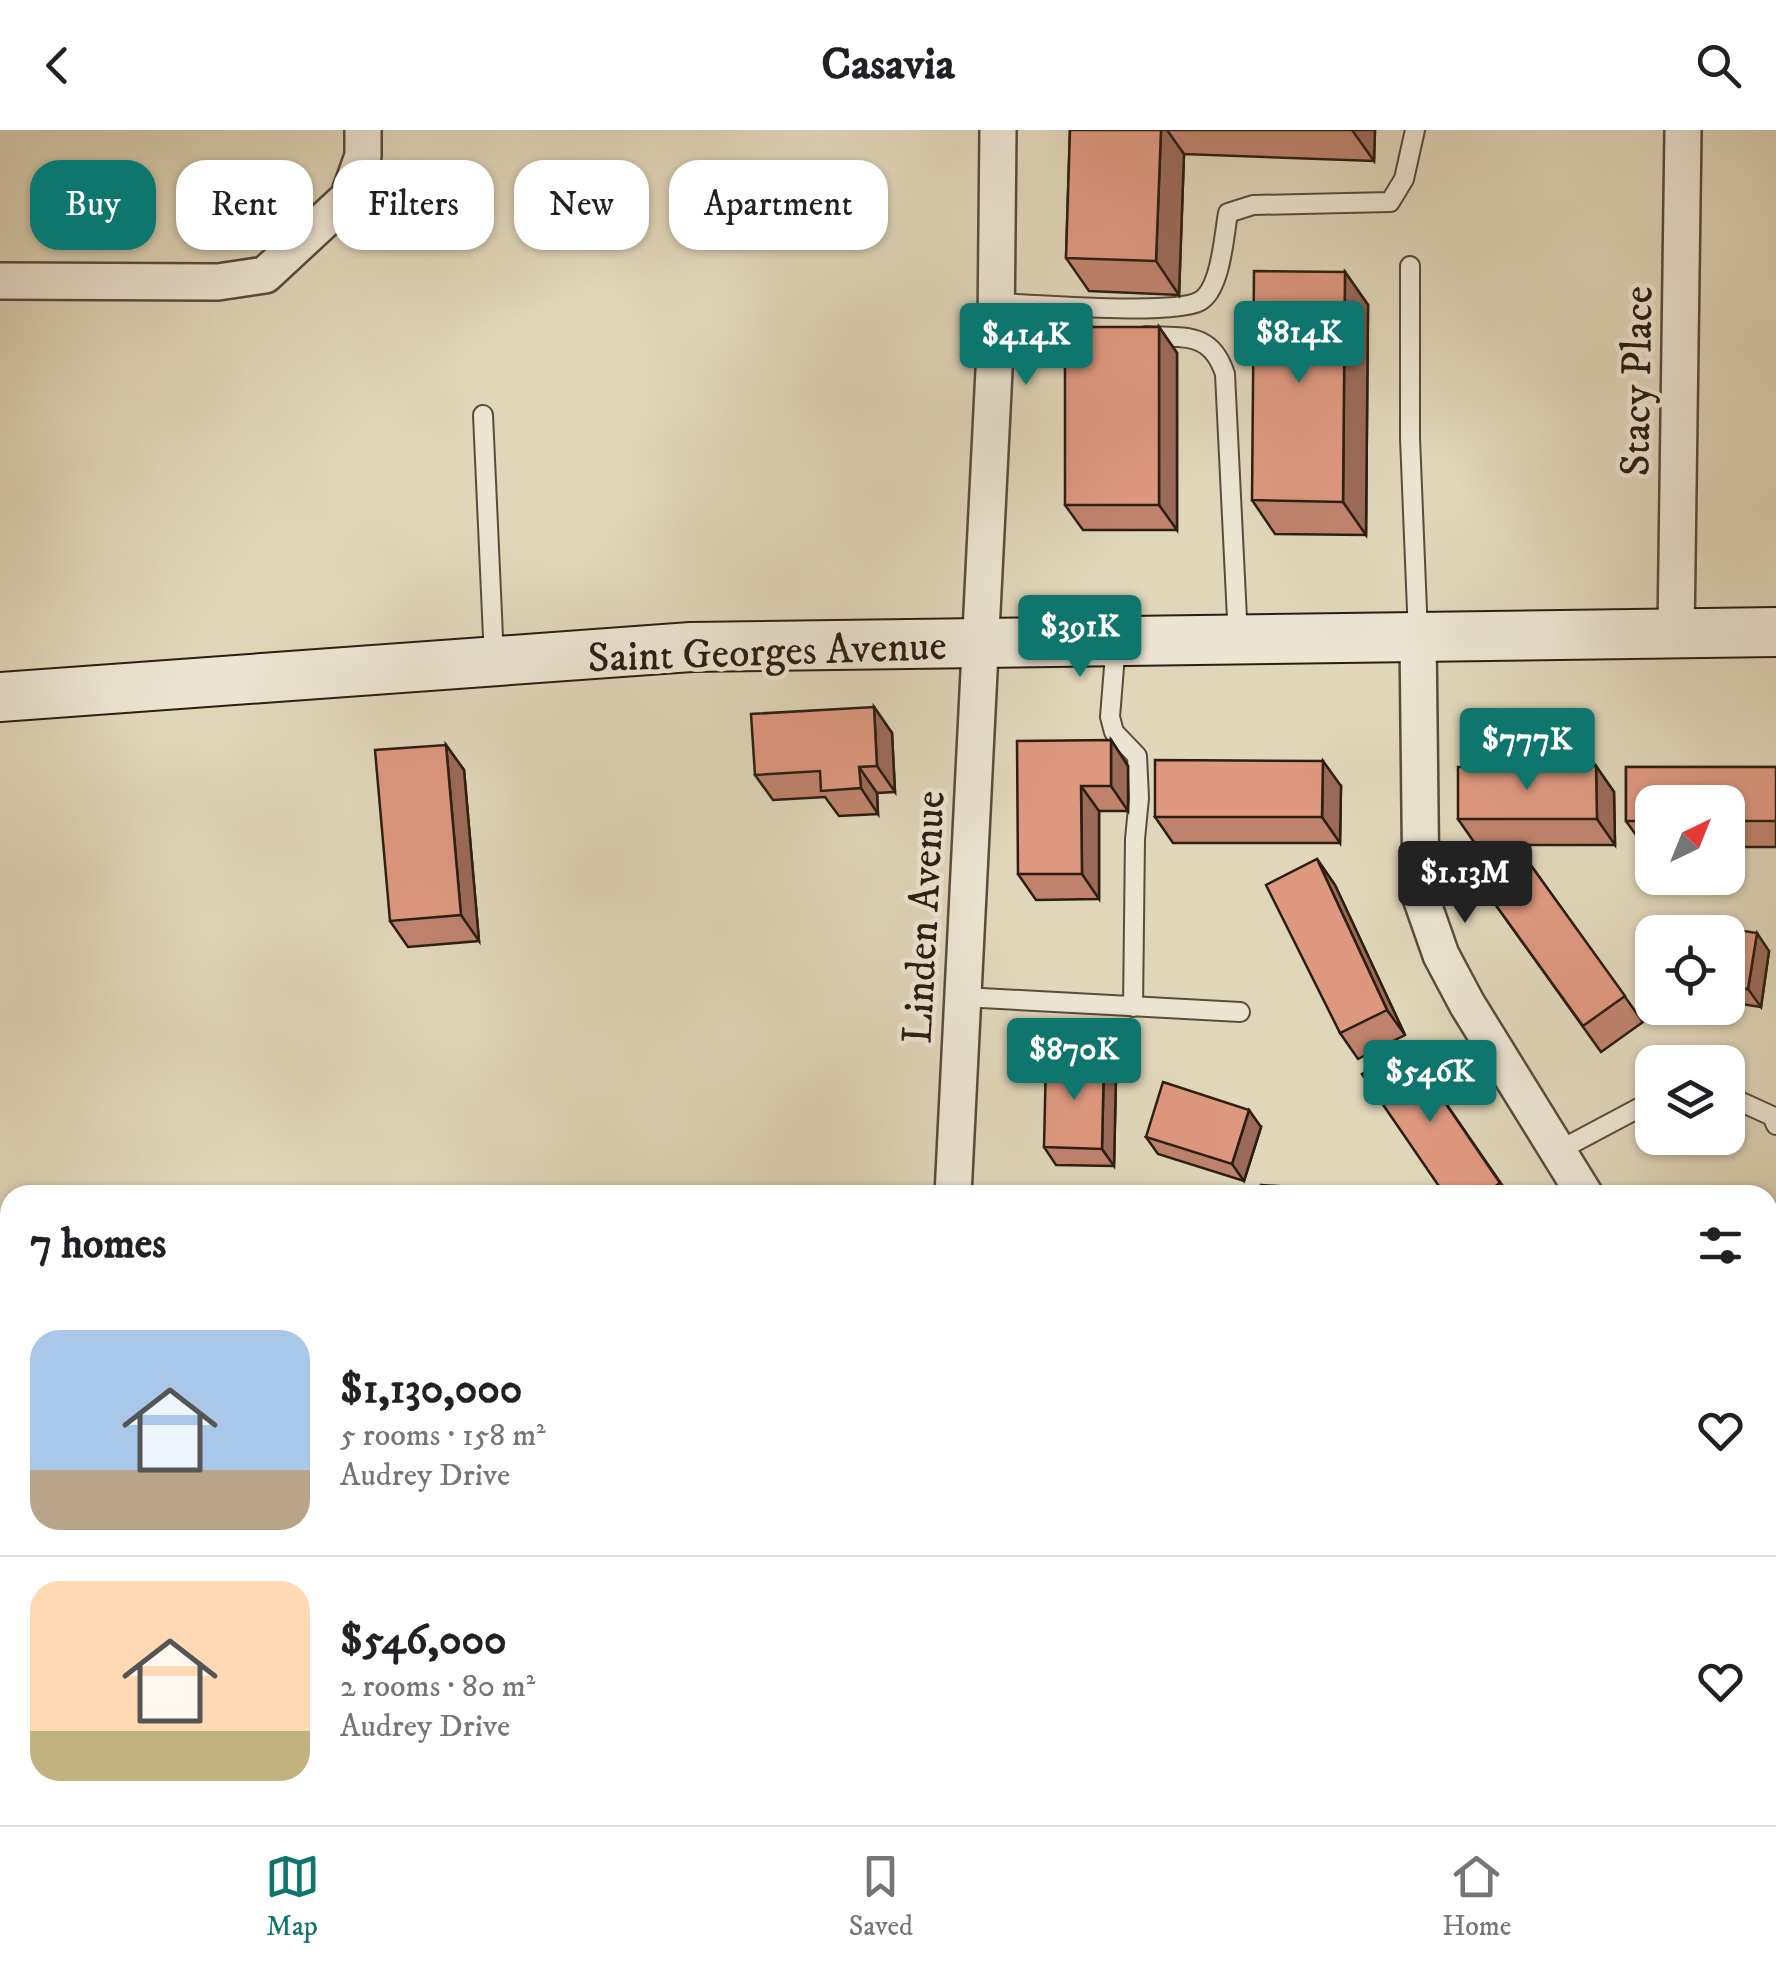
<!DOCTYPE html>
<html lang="en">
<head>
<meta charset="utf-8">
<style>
	:root { --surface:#fff; --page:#f6f6f6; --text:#202124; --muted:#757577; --line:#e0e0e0; --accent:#0f766e }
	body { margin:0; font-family:"IM FELL DW Pica",serif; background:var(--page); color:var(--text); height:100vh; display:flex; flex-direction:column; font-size:38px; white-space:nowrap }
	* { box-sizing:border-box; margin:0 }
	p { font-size:32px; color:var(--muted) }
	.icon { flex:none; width:55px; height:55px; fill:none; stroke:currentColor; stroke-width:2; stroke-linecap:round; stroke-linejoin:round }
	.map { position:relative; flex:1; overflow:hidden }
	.drawer { position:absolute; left:0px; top:1055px; width:1778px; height:640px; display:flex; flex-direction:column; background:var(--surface); border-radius:30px 30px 0 0; box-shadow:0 2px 8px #0004 }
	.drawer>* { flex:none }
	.banner { position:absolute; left:30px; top:30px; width:1000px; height:90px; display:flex; gap:20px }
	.needle { width:65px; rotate:43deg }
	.tools { position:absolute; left:1635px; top:655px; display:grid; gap:20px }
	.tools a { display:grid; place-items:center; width:110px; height:110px; border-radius:20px; background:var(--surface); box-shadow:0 2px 8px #0004; font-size:50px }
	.price { position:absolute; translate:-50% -85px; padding:0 22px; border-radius:10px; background:var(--accent); color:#fff; font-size:32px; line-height:65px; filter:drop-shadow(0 2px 5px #0008) }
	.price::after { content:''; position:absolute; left:50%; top:60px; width:30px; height:22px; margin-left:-15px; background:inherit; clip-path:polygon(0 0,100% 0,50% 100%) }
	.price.selected { background:#222; color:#fff }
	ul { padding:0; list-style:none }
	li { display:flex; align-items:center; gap:30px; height:250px; padding:0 30px }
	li+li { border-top:2px solid var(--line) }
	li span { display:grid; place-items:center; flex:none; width:280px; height:200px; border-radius:30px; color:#555 }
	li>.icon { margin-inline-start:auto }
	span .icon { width:120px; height:120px; fill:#fffc; stroke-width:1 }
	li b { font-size:42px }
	h2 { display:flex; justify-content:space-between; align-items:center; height:120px; padding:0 30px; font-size:42px }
	.chip { padding:0 35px; border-radius:30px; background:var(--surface); box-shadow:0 2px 8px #0004; font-size:35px; line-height:90px }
	.chip.selected { background:var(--accent); color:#fff }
	header { display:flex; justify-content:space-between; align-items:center; height:130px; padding:0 30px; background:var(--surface); font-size:45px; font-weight:700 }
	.tab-bar { display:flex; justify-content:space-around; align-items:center; height:140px; border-top:2px solid var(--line); background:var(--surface); font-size:28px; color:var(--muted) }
	.tab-bar a { display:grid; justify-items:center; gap:5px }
	.tab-bar .selected { color:var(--accent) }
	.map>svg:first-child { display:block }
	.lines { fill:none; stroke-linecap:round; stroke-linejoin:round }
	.lane-casing { stroke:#594c3c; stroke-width:22 }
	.street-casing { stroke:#594c3c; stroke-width:40 }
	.secondary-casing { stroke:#2c1e12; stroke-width:52 }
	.lane { stroke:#ebe4d2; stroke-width:18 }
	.street { stroke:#ebe4d2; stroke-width:35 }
	.secondary { stroke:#ebe4d2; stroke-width:48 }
	.wall { fill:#bf836d; stroke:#2c1e12; stroke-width:2.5 }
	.shaded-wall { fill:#9b6a59; stroke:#2c1e12; stroke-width:2.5 }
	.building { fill:#de987f; stroke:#2c1e12; stroke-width:2.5 }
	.labels { text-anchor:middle; stroke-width:9; stroke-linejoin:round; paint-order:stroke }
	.street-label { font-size:42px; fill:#2c1e12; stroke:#ebe4d2 }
</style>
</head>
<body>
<header><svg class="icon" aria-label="back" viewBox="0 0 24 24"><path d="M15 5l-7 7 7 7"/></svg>Casavia<svg class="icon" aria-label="search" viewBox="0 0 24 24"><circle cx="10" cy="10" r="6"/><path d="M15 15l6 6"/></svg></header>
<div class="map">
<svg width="1776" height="1695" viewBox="0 0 1776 1695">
	<rect width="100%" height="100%" fill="#e0d6b9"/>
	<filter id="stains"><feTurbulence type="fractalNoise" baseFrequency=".002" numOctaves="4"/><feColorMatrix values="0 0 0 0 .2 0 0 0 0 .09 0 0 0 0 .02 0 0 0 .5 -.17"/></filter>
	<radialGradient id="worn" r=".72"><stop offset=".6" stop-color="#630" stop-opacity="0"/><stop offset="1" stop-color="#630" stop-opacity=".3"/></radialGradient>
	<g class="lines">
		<!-- lane casing -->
		<g class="lane-casing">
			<path id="lane" d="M1410,136V308L1418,505
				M996,173C1033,174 1175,186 1200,171C1221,159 1224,105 1228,83L1253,75L1390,72L1404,49L1415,0
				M996,200L1085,203
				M1146,206C1184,208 1211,201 1225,244L1238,509
				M483,285L494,529
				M1116,512L1110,587L1114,602L1137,626L1139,668L1135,709L1133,877
				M963,867L1240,882
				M1728,966L1772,986L1776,995
				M1558,1021L1652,971
				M1768,1102L1776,1091
				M1262,1695V1685"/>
		</g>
		<!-- street casing -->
		<g class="street-casing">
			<path id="street" d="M0,151L218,152L265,145L348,68L363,26V0
				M1676,502L1683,0
				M1418,506L1421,768L1441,825L1467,874L1585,1065
				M953,1065L996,200L998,0
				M0,1173L10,1172
				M929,1695V1685
				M1636,1695L1649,1685"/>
		</g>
		<!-- secondary casing -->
		<g class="secondary-casing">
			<path id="secondary" d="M0,567L691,517L1776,502"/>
		</g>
		<!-- lane -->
		<use href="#lane" class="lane"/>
		<!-- street -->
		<use href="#street" class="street"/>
		<!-- secondary -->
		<use href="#secondary" class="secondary"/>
	</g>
	<!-- wall -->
	<path class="wall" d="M1070,0H1375L1374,31L1184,24L1179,165L1089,161L1066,128Z
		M1345,142L1368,175L1366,405L1275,404L1252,370Z
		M1159,197L1177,223V400H1083L1065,375Z
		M874,577L892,603L895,662L877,663L878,684L839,686L825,667L773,670L755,645Z
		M1111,610L1128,636V681H1099V769L1036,770L1018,744Z
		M446,615L464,640L479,811L408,817L390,791Z
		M1596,636L1614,662L1615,715H1476L1458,689Z
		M1626,637H1776V717H1728V672H1652V716H1644L1626,691Z
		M1341,656L1340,713H1173L1155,687Z
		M1317,729L1335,755L1405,905L1358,929L1340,903Z
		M1527,730L1643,892L1601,922L1485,760Z
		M1728,802L1769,821L1761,877L1728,872Z
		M1405,914L1509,1065H1445Z
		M1104,929L1116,947L1114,1036L1056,1035L1044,1017Z
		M1261,997L1244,1051L1158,1024L1146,1007Z
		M1776,1558V1695H1706L1699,1685H1768L1769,1584L1768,1582V1573Z
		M1297,1685H1480L1482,1695H1299Z"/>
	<!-- shaded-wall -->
	<path class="shaded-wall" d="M1161,0H1167L1184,24L1179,165L1156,131Z
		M1352,0H1375L1374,31Z
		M1345,142L1368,175L1366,405L1343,372Z
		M1159,197L1177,223V400L1159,375Z
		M874,577L892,603L895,662L877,636Z
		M1111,610L1128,636V681L1111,656Z
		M446,615L464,640L479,811L461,785Z
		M1323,631L1341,656L1340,713L1322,687Z
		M1596,636L1614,662L1615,715L1597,689Z
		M859,637L877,663L878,684L861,658Z
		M1081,656L1099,681V769L1082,744Z
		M1317,729L1335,755L1405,905L1387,880Z
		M1757,803L1769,821L1761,877L1748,859Z
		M1104,929L1116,947L1114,1036L1102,1019Z
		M1249,980L1261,997L1244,1051L1232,1034Z
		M1776,1674V1695H1764Z
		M1471,1685H1480L1482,1695H1478Z"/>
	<!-- building -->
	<path class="building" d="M1070,0H1161L1156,131L1066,128Z
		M1254,141L1345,142L1343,372L1252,370Z
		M1065,197H1159V375H1065Z
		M874,577L877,636L859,637L861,658L821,661L820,641L755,645L751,584Z
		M1111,610V656H1081L1082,744H1018L1017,611Z
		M446,615L461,785L390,791L375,620Z
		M1155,630L1323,631L1322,687H1155Z
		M1596,636L1597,689H1458V637Z
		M1626,637H1776V691H1728V672H1652V691H1626Z
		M1317,729L1387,880L1340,903L1266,755Z
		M1527,730L1625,866L1583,896L1485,760Z
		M1670,790L1757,803L1748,859L1728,856V802H1668Z
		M1405,914L1500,1053L1482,1065H1445L1362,944Z
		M1046,928L1104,929L1102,1019L1044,1017Z
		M1163,952L1249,980L1232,1034L1146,1007Z
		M1261,1055L1322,1059V1065H1261Z
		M1776,1148V1220L1768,1196V1179H1769L1768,1173V1151Z
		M1776,1558V1674L1764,1695H1723L1705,1685H1768V1587L1771,1581L1768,1579V1573Z
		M1297,1685H1424L1364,1695H1299Z"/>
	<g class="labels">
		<!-- street labels -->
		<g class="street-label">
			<text transform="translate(1635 251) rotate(-89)" y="15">Stacy Place</text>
			<text transform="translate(767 520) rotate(-2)" y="15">Saint Georges Avenue</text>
			<text transform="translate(922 787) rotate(-87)" y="15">Linden Avenue</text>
		</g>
	</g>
	<rect width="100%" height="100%" filter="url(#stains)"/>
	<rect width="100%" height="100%" fill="url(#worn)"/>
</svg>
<div class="tools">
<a><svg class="needle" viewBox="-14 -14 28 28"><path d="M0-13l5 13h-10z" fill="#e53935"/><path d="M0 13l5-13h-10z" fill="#757577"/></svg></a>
<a><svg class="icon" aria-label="locate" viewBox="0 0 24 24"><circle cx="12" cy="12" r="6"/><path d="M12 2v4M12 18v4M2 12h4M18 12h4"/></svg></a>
<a><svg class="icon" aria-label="layers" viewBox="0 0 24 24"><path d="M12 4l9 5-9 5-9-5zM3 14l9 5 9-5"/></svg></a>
</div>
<b class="price" style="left:1299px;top:256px">$814K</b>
<b class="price" style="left:1026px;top:258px">$414K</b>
<b class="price" style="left:1080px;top:550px">$391K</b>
<b class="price" style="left:1527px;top:663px">$777K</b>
<b class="price selected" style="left:1465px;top:796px">$1.13M</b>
<b class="price" style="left:1074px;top:973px">$870K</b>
<b class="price" style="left:1430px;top:995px">$546K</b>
<div class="banner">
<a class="chip selected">Buy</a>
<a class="chip">Rent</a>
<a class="chip">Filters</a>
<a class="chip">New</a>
<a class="chip">Apartment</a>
</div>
<section class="drawer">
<h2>7 homes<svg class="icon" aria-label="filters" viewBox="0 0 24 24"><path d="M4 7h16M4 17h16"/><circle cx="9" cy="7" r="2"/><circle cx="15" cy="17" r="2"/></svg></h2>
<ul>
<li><span style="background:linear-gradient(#a9c7e8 70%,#b9a48a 0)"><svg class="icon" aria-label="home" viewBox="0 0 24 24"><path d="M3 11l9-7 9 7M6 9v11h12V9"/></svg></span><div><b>$1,130,000</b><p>5 rooms · 158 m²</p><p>Audrey Drive</p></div><svg class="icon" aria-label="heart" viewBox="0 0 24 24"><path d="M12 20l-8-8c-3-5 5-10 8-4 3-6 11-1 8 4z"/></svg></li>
<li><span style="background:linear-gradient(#ffd9b3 75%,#c2b280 0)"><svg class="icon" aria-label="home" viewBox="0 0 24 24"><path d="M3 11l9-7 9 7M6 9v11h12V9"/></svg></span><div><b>$546,000</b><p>2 rooms · 80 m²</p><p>Audrey Drive</p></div><svg class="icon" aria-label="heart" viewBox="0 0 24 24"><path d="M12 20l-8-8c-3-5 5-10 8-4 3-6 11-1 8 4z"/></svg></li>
</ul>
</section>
</div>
<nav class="tab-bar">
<a class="selected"><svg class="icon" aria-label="map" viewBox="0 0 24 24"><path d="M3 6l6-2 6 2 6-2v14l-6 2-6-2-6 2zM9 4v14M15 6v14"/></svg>Map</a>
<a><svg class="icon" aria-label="saved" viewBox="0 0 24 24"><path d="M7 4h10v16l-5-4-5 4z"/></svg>Saved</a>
<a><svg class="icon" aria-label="home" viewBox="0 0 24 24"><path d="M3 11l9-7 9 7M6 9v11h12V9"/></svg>Home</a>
</nav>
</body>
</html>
